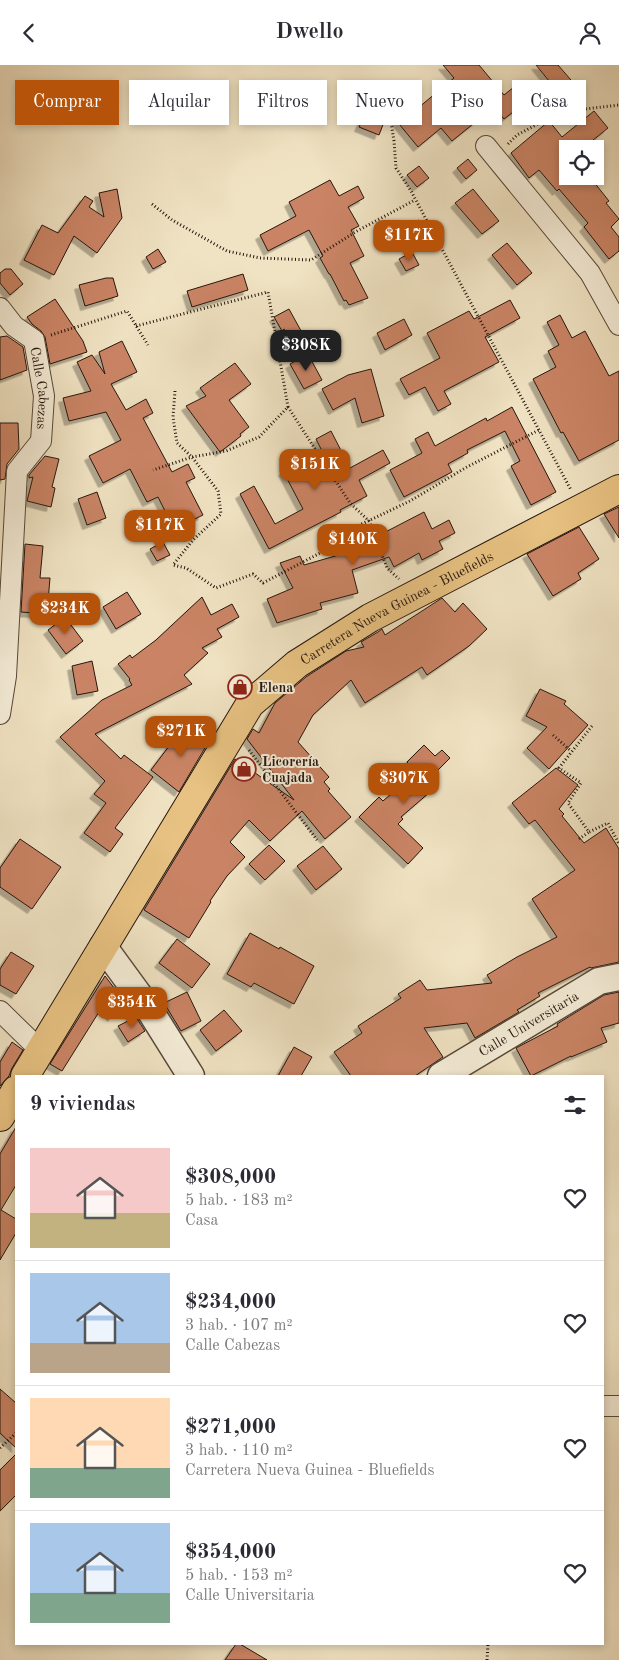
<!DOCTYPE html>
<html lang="es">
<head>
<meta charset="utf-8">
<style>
	:root { --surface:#fff; --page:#f2f2f3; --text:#2b2b33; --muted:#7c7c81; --line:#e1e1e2; --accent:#b45309 }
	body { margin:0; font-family:"Old Standard TT",serif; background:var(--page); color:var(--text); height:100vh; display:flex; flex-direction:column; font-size:19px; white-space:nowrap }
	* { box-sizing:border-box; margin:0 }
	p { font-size:16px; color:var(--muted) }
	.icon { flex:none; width:28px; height:28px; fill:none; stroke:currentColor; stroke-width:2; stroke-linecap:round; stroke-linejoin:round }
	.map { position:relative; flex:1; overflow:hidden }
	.sheet { position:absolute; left:15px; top:1010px; width:589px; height:570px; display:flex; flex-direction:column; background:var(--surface); border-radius:0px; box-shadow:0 2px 8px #0003 }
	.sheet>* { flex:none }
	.top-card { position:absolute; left:15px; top:15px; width:590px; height:45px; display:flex; gap:10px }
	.buttons { position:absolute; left:559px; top:75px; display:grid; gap:10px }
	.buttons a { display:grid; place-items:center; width:45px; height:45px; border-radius:0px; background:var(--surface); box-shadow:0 2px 8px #0003; font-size:25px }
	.price { position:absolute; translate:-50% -42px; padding:0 11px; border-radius:10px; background:var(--accent); color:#fff; font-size:16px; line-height:32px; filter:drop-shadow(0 1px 2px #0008) }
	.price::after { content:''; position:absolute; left:50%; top:30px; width:15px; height:11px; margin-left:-8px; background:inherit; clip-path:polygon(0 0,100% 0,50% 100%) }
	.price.on { background:#222; color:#fff }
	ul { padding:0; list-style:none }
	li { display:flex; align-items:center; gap:15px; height:125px; padding:0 15px }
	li+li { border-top:1px solid var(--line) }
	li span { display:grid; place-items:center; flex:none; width:140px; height:100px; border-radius:0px; color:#555 }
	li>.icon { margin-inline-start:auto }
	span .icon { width:60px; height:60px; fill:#fffc; stroke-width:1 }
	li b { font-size:21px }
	h2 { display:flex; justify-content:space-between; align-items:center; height:60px; padding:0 15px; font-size:21px }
	.tag { padding:0 18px; border-radius:0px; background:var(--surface); box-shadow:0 2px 8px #0003; font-size:18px; line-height:45px }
	.tag.on { background:var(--accent); color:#fff }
	header { display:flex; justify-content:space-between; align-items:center; height:65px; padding:0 15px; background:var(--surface); font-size:22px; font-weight:800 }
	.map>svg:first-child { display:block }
	.building { fill:#ca8465; stroke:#26160e; filter:url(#shadow) }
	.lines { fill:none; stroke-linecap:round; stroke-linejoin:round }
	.minor-casing { stroke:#58493b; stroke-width:22 }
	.tertiary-casing { stroke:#58493b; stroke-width:29 }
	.trunk-casing { stroke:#26160e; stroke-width:30 }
	.path { stroke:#26160e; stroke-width:3; stroke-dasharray:1 2.5; stroke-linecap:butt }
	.minor { stroke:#f5edd8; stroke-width:20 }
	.tertiary { stroke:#f5edd8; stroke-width:26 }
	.trunk { stroke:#e8c282; stroke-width:28 }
	.labels { text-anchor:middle; stroke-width:4; stroke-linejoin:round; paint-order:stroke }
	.street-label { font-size:14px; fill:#26160e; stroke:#f5edd8 }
	.poi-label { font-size:14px; font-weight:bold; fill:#26160e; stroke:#f5edd8; text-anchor:start }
</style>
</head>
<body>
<header><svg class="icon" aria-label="back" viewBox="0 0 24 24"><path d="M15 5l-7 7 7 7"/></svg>Dwello<svg class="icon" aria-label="person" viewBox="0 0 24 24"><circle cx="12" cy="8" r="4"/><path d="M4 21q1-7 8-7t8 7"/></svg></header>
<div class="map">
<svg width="619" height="1595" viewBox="0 0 619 1595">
	<defs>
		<filter id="shadow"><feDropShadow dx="-4.5" dy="4.5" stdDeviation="0" flood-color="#0004"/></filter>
	</defs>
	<rect width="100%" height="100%" fill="#f0e3c3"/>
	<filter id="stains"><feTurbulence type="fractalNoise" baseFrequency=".004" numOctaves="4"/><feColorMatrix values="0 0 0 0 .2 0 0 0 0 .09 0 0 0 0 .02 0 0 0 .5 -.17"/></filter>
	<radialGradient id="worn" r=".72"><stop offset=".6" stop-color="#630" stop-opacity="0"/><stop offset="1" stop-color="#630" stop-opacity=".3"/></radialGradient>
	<!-- building -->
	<path class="building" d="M443,0H479L504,30L514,22L526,37L504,54L494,42L452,76L441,63L418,82L395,54L414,38L418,43L454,13Z
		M536,0H558L577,22L563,33Z
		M594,46L608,63L582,84H568V111H589L609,136L606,138L619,154L611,162L619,172V186L609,194L584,162L588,158L559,124L557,126L539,105L529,113L511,88L549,56L562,72Z
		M365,49L384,57L379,70L359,62Z
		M468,94L477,105L466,114L457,103Z
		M419,101L429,113L417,122L407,110Z
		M330,115L339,131L358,121L364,133L348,142L359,161L351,165L364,191L350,198L368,233L349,240L346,235L344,236L330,209H329L320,193L323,191L309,165L268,186L260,170L296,151L289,137Z
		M117,124L122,153L97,188L74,171L54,210L24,195L42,160L58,168L85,131L93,136L89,142L104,152L99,128Z
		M473,124L499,156L482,169L455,138Z
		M419,155L428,172L408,182L399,166Z
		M507,178L532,208L517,220L492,190Z
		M158,184L166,197L153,204L146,192Z
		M412,187L419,200L406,206L399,194Z
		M5,204H11L23,219L10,230L0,218V208Z
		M243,209L248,225L192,242L187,226Z
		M106,213H113L118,231L85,241L79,220Z
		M55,234L83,276L87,287L50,299L45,272L41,266L32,259L27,252Z
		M510,235L520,253L485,272L499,297L444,326L451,339L438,346L425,322L409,330L400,314L440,293L427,268L469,246L474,254Z
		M289,244L311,284L298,291L284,264L282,266L274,252Z
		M560,250L572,273L585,266L609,311L619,306V375L579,396L563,367L561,368L533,314L556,302L548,286L559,280L547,257Z
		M404,254L412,270L385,285L377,268Z
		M7,271L23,282L27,305L0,315V272Z
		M122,276L137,307L111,319L126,345L146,334L153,348L143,353L172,407L188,399L195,413L186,417L203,450L174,464L158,432L147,437L130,404L103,418L89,391L121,375L106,347L69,356L63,333L91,326L77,297L92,290L105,309L99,287Z
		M308,289L322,315L304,324L290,299Z
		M235,298L251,319L229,335L249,362L240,369L241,371L220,387L186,341L206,331L200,323Z
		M371,304L384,351L362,358L355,333L333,345L322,324L348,310Z
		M512,342L556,427L531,440L511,401L520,396L505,366L467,385L468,388L448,399L452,407L404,432L390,405L422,388L415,374L428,367L435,381L486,353L487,356Z
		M0,358H18L19,384L7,399L5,414L0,415Z
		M331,366L350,403L383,385L390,398L359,415L367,431L340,445L341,447L269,484L240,429L254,421L275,459L303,444L283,406L322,386L316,374Z
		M45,391L59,394L52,422L55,423L51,442L27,436L33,412L29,413V410Z
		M97,427L106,453L87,460L78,434Z
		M619,442V473L604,449Z
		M424,447L432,464L449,455L455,468L439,476L443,484L422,495L419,488L394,502L389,492L352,505L358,528L320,538L322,544L277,558L267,534L293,523L280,498L300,491L304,500L356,485L351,473L368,467L370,475Z
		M579,462L599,494L578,508L581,514L553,531L527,489Z
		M163,477L170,490L157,496L150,484Z
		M25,479L43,481L40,513H50L47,549L21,547Z
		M127,527L141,549L116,564L103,542Z
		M202,532L211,550L232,539L239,552L217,564L222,572L202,583L208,588L184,610L192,619L95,669L121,694L124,690L153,712L115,763L123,769L110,787L84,768L106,738L94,729L105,716L60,672L102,635L132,620L129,615L130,614L118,599L130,590L132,593L156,575Z
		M442,533L455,547L463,538L487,564L469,581L427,610L422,602L365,638L351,615L313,650L298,677L329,712L324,717L330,724L328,726L351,752L325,774L302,746L270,776L249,755L230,777L245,792L227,811L210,836L211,837L189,873L144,845L235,694L294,735L247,674L253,664L259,668L275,638L306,612L346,586L364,582L361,577L378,567L382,564L385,570Z
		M65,552L83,576L66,589L48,565Z
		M92,596L98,626L77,630L72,601Z
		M540,624L566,636L564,639L588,660L549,704L527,683L547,662L526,651Z
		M185,660L209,676L179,727L151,705Z
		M424,680L435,691L442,685L450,693L424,719L430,727L401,752L403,754L398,759L423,783L408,799L359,752L379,732L383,736L416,707L407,697Z
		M556,703L578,720L559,744L564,749L562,751L584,778L606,763L619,784V897L591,903L590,902L538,928L540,931L517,945L519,947L475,973L467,958L424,963L443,992L415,1011H351L334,987L362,968L358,961L401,933L398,929L420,915L427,925L492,918L487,910L517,892L557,872L532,834L575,805L535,755L529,759L512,738Z
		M20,774L61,802L32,844L0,822V803Z
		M269,780L285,796L265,815L249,799Z
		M323,781L342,804L316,825L297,801Z
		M250,868L279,884L280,882L314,901L294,939L254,918L251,922L227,909Z
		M177,874L210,899L192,923L159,898Z
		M11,887L34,901L16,929L0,920V904Z
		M105,911L124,936L112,952L104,939L62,1006L50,999Z
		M187,927L201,956L181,966L164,938Z
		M619,927V958L601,963L607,977L571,992V991L531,1011L516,983L558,961L557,959L604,930Z
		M224,945L242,966L216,986L200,965Z
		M136,952L145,966L128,977L118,961Z
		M12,977L23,985L12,1003L9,1011L0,1021V997Z
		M294,982L312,992L301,1011H278Z
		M16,1062V1120L1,1145L16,1154V1168L0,1195V1089Z
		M0,1324L16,1338V1383L0,1368Z
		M16,1389V1430L0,1446V1405Z
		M236,1579H240L267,1595H225Z"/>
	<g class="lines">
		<!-- minor casing -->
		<g class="minor-casing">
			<g id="minor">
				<path d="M486,81L590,208L619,260"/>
				<path id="s1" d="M0,243L14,261L34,275L44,331L41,376L17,406L6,611L0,649"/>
				<path d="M0,946L40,985"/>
				<path d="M602,1341H619"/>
			</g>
		</g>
		<!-- tertiary casing -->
		<g class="tertiary-casing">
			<g id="tertiary">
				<path d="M103,881L149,944L191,1011"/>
				<path id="s2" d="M441,1011L599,916L619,912"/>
			</g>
		</g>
		<!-- trunk casing -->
		<g class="trunk-casing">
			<g id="trunk">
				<path id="s3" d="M25,1011L250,639L297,599L370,553L619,424"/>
				<path d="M0,1052L16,1025"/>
			</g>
		</g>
		<!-- path -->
		<path class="path" d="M353,27L376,30L389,45L394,76L396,103L411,126L571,425
			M508,79L517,70L560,47L619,40
			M152,139L172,155L227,186L260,193L311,195L357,166L415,135
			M136,261L268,227L288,342L259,372L226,386L192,392L153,405
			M51,270L127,246L148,280
			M175,326L173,352L177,378L192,392L218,426L221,449L193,475L173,500L186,503L216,523L253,509L263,518L324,486L347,466L410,436L465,403L539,365
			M288,342L350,438L369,456L387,503L399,514
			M592,661L559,703L581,718L568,738L589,767L608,758L619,779
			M553,670L571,686
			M249,685L317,775
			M579,774L589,767
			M0,1383L16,1368
			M487,1595L488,1579"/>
		<!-- minor -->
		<use href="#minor" class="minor"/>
		<!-- tertiary -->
		<use href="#tertiary" class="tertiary"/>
		<!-- trunk -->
		<use href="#trunk" class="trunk"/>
	</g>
	<!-- icons -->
	<defs>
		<g id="shop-ring" transform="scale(1.25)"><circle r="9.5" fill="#f5edd8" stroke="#8f2418" stroke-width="1.5"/><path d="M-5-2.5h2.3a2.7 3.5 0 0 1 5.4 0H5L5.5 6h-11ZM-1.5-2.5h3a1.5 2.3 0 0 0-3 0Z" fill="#8f2418"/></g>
	</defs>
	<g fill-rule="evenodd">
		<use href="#shop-ring" x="240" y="622"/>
		<use href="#shop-ring" x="244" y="704"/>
	</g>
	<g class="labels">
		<!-- street labels -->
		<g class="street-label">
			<text dy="5" stroke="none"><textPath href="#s1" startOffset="96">Calle Cabezas</textPath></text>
			<text dy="5" stroke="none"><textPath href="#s3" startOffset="611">Carretera Nueva Guinea - Bluefields</textPath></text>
			<text dy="5" stroke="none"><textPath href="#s2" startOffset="102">Calle Universitaria</textPath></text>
		</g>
		<!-- poi labels -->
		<g class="poi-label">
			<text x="258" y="627">Elena</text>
			<text x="262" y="701">Licorería<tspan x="262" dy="16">Cuajada</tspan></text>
		</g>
	</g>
	<rect width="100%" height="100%" filter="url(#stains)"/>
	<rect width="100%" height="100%" fill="url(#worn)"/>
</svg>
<div class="buttons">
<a><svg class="icon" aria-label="locate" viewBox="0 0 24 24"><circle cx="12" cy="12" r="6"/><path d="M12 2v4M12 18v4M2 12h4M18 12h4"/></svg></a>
</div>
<b class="price" style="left:409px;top:197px">$117K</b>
<b class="price on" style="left:306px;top:307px">$308K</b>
<b class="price" style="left:315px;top:426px">$151K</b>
<b class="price" style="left:160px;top:487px">$117K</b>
<b class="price" style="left:353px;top:501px">$140K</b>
<b class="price" style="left:65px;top:570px">$234K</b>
<b class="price" style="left:181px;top:693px">$271K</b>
<b class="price" style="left:404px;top:740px">$307K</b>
<b class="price" style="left:132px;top:964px">$354K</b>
<div class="top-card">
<a class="tag on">Comprar</a>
<a class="tag">Alquilar</a>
<a class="tag">Filtros</a>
<a class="tag">Nuevo</a>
<a class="tag">Piso</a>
<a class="tag">Casa</a>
</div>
<section class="sheet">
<h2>9 viviendas<svg class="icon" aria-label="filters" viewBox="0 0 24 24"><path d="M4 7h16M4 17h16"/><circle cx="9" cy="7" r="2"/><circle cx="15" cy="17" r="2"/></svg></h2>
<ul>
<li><span style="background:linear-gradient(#f6c9c9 65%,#c2b280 0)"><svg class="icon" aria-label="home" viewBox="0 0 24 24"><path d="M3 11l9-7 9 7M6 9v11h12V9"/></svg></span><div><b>$308,000</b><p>5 hab. · 183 m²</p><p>Casa</p></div><svg class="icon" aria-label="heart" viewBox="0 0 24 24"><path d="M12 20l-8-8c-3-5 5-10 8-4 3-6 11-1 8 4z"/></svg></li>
<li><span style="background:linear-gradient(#a9c7e8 70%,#b9a48a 0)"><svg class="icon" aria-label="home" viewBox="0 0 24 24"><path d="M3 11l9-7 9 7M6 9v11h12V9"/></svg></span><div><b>$234,000</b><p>3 hab. · 107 m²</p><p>Calle Cabezas</p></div><svg class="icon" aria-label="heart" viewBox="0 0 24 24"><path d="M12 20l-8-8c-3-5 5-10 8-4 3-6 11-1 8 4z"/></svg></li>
<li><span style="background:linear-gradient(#ffd9b3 70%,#7fa58c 0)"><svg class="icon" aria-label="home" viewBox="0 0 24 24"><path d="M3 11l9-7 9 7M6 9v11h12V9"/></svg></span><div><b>$271,000</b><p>3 hab. · 110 m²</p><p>Carretera Nueva Guinea - Bluefields</p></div><svg class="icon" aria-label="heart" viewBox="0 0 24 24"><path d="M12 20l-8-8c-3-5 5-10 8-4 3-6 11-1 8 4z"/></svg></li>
<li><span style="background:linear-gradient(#a9c7e8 70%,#7fa58c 0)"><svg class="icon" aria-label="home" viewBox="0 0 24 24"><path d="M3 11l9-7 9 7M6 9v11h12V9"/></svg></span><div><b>$354,000</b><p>5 hab. · 153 m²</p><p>Calle Universitaria</p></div><svg class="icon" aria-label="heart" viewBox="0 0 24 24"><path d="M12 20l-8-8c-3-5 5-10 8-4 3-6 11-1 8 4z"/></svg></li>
</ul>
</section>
</div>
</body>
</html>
